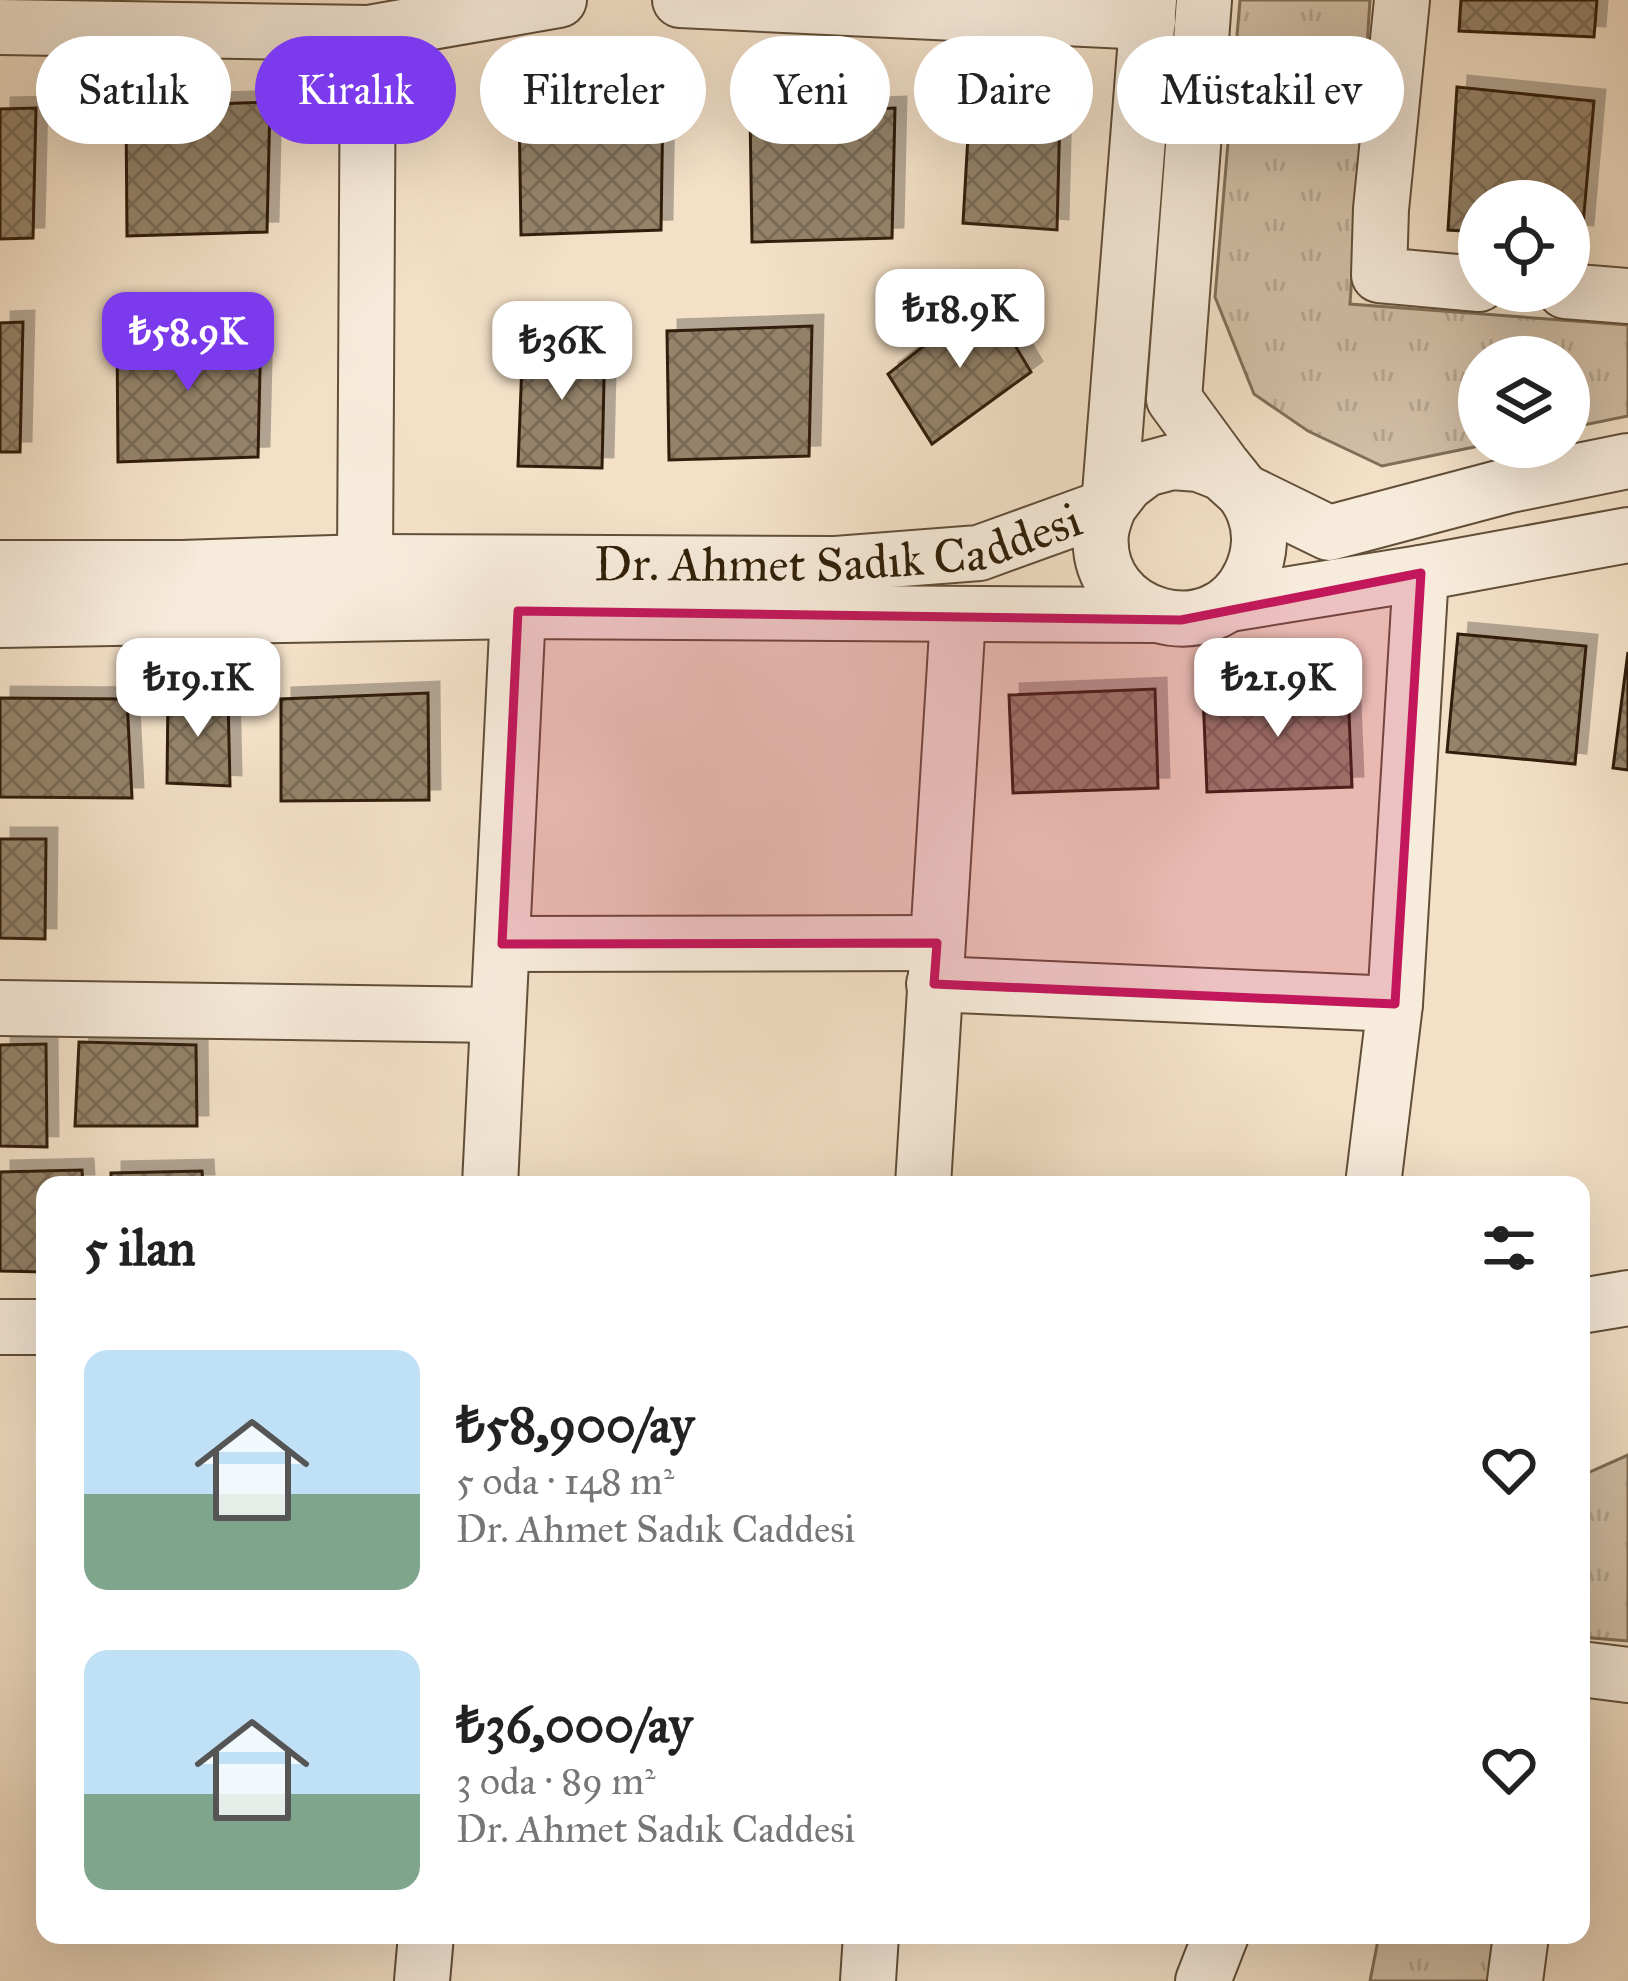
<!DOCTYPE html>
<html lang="tr">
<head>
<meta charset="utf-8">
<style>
	:root { --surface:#fff; --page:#f6f6f6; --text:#222; --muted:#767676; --accent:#7c3aed }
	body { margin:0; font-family:"IM FELL Great Primer",serif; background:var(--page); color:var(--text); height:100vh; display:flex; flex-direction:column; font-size:45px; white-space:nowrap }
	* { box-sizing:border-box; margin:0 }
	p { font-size:39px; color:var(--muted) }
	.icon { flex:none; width:66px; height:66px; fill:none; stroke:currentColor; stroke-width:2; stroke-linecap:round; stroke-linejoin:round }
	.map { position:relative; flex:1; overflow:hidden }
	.drawer { position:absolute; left:36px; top:1176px; width:1554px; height:768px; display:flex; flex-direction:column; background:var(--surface); border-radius:24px; box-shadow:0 12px 48px #0002 }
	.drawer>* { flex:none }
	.guide { position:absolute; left:36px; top:36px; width:1557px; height:108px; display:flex; gap:24px }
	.tools { position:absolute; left:1458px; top:180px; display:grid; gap:24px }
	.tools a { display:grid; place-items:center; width:132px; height:132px; border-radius:50%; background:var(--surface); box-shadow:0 12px 48px #0002; font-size:60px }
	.price { position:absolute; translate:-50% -102px; padding:0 27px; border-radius:24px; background:#fff; color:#222; font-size:39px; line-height:78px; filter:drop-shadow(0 3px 6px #0008) }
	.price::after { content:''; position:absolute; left:50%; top:72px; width:36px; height:27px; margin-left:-18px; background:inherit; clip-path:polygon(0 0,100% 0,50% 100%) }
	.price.current { background:var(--accent); color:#fff }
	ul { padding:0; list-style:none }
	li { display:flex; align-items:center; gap:36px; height:300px; padding:0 48px }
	li span { display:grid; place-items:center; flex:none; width:336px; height:240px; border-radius:24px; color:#555 }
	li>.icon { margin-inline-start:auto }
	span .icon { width:144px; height:144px; fill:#fffc; stroke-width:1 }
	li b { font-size:51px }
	h2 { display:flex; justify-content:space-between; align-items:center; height:144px; padding:0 48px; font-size:51px }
	.chip { padding:0 42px; border-radius:54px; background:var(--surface); box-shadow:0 12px 48px #0002; font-size:42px; line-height:108px }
	.chip.current { background:var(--accent); color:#fff }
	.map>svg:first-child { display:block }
	.park { fill:url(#park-tufts); stroke:#816f58; stroke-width:3 }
	.building { fill:url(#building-cross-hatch); stroke:#301f08; stroke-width:3; filter:url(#shadow) }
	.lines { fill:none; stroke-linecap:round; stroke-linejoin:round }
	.minor-casing { stroke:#614f38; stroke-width:58 }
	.minor { stroke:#f7ebdb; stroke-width:54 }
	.marked { fill:#c2185b; fill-opacity:0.2; stroke:#c2185b; stroke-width:9; stroke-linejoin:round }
	.labels { text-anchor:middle; stroke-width:12; stroke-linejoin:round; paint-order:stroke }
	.street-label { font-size:48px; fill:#301f08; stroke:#f7ebdb }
</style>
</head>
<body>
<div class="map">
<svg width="1628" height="1981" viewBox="0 0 1628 1981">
	<defs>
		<pattern id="park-tufts" width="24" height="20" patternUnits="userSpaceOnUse" patternTransform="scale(3)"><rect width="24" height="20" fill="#d2bfa7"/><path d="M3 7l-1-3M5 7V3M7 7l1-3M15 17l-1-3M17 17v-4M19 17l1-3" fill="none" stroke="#b5a48e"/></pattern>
		<pattern id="building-cross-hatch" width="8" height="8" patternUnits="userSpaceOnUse" patternTransform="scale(3)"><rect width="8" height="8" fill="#95836b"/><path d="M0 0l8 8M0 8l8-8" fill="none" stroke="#7a6b56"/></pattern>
		<filter id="shadow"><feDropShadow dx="11" dy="-11" stdDeviation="0" flood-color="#0004"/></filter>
	</defs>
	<rect width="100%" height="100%" fill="#f3e0c7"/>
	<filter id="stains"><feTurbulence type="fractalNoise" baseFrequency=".00167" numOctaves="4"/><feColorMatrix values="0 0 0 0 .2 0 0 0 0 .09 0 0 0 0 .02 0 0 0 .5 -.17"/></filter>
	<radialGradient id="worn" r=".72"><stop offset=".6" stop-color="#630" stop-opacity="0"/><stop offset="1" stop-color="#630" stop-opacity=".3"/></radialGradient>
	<!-- park -->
	<path class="park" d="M1240,0H1370L1350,304L1628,325V416L1569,428V357H1479V446L1382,466L1308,431L1254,394L1215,297Z
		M1628,1455V1641L1581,1637V1476Z
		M1379,1935H1498L1490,1981H1370Z"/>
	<!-- building -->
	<path class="building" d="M1461,0H1597L1594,37L1459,31Z
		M1457,87L1594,101L1582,236L1569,235V201H1479V232L1448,230Z
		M663,100L661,230L521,235L519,105Z
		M970,101L1060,113L1057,230L963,223Z
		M270,102L267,232L127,236L126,107Z
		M36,108L33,238L0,239V109Z
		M895,108L892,238L752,242L750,113Z
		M986,297L1031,372L932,444L888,374Z
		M23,322L20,452H0V323Z
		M812,326L809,456L669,460L667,331Z
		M261,327L258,457L118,462L117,332Z
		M523,337L605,338L602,468L518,466Z
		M1458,634L1586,646L1575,764L1447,752Z
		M1628,652V770L1613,768Z
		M1348,688L1352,787L1207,792L1203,694Z
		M1155,689L1158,788L1013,793L1009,695Z
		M428,693L429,800L281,801V699Z
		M168,694L228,696L230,786L167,783Z
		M0,698L127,699L132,798L0,797Z
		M0,839H46L45,939L0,938Z
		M79,1042L196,1045L197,1126H75Z
		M46,1044L47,1147L0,1146V1045Z
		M82,1170L83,1185H45V1272L0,1271V1172Z
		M202,1171L203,1185H111V1173Z"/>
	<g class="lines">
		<!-- minor casing -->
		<g class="minor-casing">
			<g id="minor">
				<path d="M680,0L1148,22"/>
				<path d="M1149,0L1109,506C1106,514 1102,524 1101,533C1093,619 1215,653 1251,574C1260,555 1262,532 1254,512C1248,495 1234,480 1223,466C1207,444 1190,421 1174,399L1204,0"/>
				<path d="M1402,0L1381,209L1379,275L1479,284"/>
				<path d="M0,27L368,33L559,0"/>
				<path d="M1565,291L1628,296"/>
				<path d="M365,562L368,33"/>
				<path id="s1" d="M0,568H182L365,562L836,564L979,553L1109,506L1126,484L1146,469L1172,462L1199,464L1222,473L1241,490L1329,533L1510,485L1628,461"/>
				<path d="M1229,604L1421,573L1628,535"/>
				<path d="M0,620L518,611L1154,615"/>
				<path d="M502,944L937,943"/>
				<path d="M934,984L1395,1004"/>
				<path d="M0,1008L498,1015"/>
				<path d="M490,1185L518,611"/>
				<path d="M923,1185L958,616"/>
				<path d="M1373,1185L1395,1004L1421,573"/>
				<path d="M1581,1306L1628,1298"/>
				<path d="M0,1327H45"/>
				<path d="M1581,1669L1628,1675"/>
				<path d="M422,1981L426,1935"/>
				<path d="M868,1981L871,1935"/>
				<path d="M1203,1981L1221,1935"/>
				<path d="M1515,1981L1521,1935"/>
			</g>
		</g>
		<!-- minor -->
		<use href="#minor" class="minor"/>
	</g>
	<!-- marked area -->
	<path class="marked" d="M1421,573L1395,1004L934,984L937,943L502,944L518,611L1181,620Z"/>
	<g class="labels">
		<!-- street labels -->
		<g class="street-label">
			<text dy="17" stroke="none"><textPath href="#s1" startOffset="840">Dr. Ahmet Sadık Caddesi</textPath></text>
		</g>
	</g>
	<rect width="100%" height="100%" filter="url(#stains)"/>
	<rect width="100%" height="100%" fill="url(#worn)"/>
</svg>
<div class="tools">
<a><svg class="icon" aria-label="locate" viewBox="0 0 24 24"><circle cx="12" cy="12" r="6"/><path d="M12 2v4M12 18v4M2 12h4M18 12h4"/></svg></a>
<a><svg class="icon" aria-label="layers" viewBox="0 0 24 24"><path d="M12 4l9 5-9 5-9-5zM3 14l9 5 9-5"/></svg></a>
</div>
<b class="price" style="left:960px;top:371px">₺18.9K</b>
<b class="price current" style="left:188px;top:394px">₺58.9K</b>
<b class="price" style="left:562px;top:403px">₺36K</b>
<b class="price" style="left:198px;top:740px">₺19.1K</b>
<b class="price" style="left:1278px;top:740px">₺21.9K</b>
<div class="guide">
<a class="chip">Satılık</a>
<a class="chip current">Kiralık</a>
<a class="chip">Filtreler</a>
<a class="chip">Yeni</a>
<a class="chip">Daire</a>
<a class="chip">Müstakil ev</a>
</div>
<section class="drawer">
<h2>5 ilan<svg class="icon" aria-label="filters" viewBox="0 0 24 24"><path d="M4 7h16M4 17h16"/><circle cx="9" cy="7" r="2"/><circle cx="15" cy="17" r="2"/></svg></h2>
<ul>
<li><span style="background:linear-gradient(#bfe0f5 60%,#7fa58c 0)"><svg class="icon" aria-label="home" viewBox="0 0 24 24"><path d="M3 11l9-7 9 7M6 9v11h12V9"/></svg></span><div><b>₺58,900/ay</b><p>5 oda · 148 m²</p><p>Dr. Ahmet Sadık Caddesi</p></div><svg class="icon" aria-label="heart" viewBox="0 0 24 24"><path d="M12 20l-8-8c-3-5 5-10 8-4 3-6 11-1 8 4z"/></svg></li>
<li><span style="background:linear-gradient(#bfe0f5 60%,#7fa58c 0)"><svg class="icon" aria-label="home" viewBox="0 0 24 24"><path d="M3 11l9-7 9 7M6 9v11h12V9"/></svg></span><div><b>₺36,000/ay</b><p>3 oda · 89 m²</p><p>Dr. Ahmet Sadık Caddesi</p></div><svg class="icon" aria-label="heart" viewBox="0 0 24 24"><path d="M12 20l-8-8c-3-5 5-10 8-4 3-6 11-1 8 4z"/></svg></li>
</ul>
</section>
</div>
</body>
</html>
